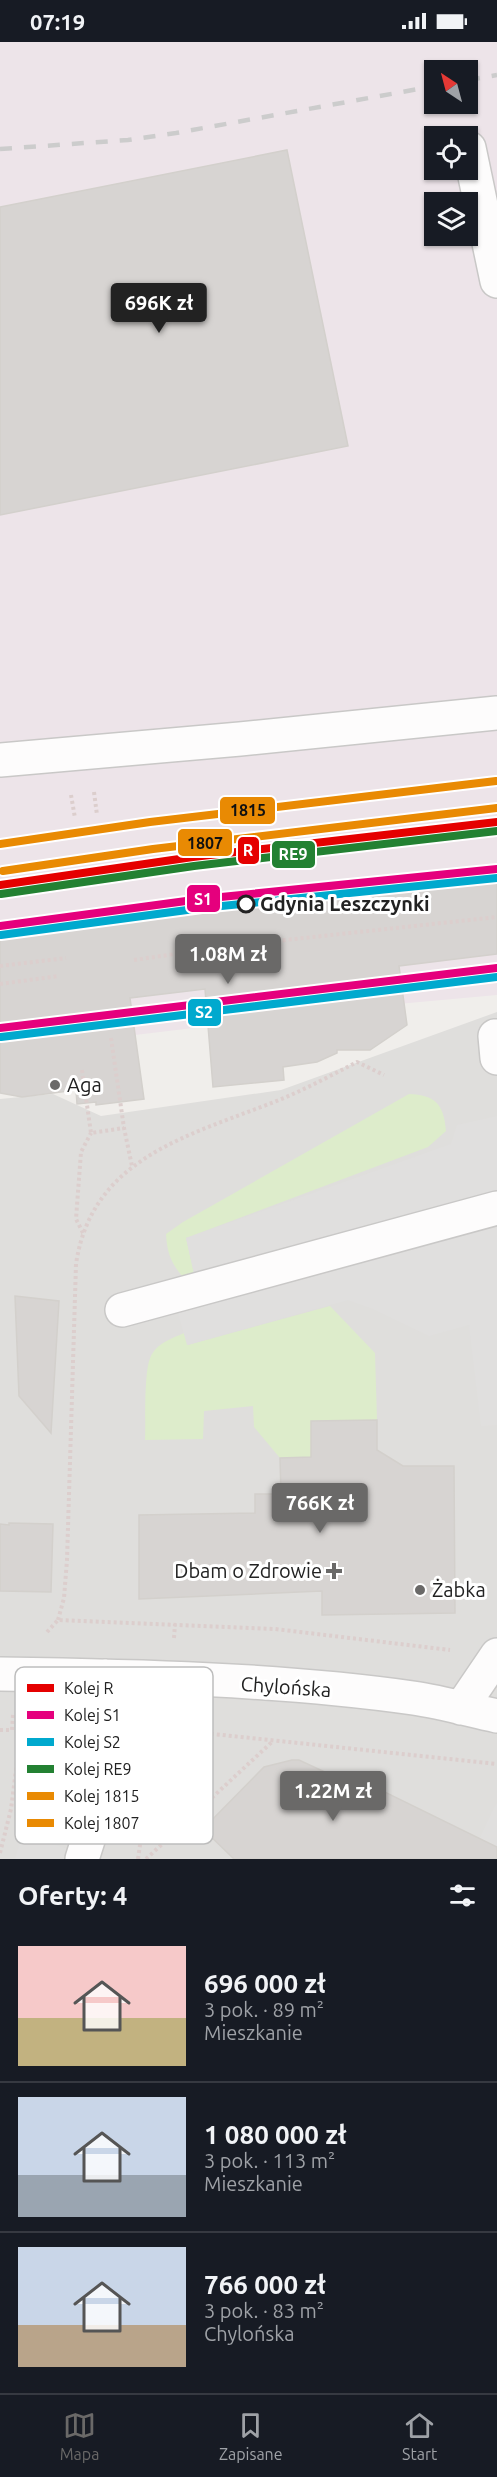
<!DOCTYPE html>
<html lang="pl">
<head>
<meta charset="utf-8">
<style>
	:root { --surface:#171b24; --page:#242831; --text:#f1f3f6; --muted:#9ea1a6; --line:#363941; --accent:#6a6968 }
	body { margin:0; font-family:Ubuntu,sans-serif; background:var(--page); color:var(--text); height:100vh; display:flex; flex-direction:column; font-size:22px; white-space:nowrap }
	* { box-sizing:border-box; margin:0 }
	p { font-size:20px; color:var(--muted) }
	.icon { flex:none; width:33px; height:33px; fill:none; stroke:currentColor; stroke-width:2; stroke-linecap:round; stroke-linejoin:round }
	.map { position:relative; height:1817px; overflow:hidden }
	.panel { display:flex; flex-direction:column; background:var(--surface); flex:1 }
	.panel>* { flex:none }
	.needle { width:39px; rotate:324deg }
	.tools { position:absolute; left:424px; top:18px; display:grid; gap:12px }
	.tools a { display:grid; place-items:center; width:54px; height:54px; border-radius:0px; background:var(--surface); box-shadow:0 2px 4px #0004; font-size:30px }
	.price { position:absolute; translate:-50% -51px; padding:0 14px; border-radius:6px; background:var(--accent); color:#fff; font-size:20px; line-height:39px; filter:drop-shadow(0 2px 3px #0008) }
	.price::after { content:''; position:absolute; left:50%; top:36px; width:18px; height:14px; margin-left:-9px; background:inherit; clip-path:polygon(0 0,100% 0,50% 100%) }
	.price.selected { background:#222; color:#fff }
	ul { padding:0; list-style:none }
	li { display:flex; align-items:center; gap:18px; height:150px; padding:0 18px }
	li+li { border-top:2px solid var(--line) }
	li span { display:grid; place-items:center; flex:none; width:168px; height:120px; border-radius:0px; color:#555 }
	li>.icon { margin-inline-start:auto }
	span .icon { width:72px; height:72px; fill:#fffc; stroke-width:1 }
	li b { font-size:26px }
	h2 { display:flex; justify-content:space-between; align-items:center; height:72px; padding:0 18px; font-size:26px }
	.status { display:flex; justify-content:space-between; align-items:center; height:42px; padding:0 30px; background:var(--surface); direction:ltr }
	.status svg { height:16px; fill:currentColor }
	.tab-bar { display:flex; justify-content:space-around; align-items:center; height:84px; border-top:2px solid var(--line); background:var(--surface); font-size:16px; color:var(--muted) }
	.tab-bar a { display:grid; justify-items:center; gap:3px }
	.tab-bar .selected { color:var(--accent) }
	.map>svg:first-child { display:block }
	.residential { fill:#dfdedc }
	.industrial { fill:#ede4e9; fill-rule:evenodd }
	.grass { fill:#ddeccb }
	.parking { fill:#e0dfde }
	.building { fill:#d7d4d2; stroke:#d3d0cc; stroke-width:1.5 }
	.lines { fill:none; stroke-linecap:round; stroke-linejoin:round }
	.minor-casing { stroke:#c9c8c7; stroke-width:36 }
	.path { stroke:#dccecd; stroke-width:4; stroke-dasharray:3 3; stroke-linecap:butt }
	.minor { stroke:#fdfcfc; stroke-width:33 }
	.rail { stroke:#ccc; stroke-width:4.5; stroke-dasharray:12 12; stroke-linecap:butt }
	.rail-1-casing { stroke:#fff; stroke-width:12 }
	.rail-2-casing { stroke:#fff; stroke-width:12 }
	.rail-3-casing { stroke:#fff; stroke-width:12 }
	.rail-4-casing { stroke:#fff; stroke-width:12 }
	.rail-5-casing { stroke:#fff; stroke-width:12 }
	.rail-6-casing { stroke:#fff; stroke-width:12 }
	.rail-1 { stroke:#e50000; stroke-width:8 }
	.rail-2 { stroke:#e5007d; stroke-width:8 }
	.rail-3 { stroke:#00a9ce; stroke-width:8 }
	.rail-4 { stroke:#238132; stroke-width:8 }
	.rail-5 { stroke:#e98a03; stroke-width:8 }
	.rail-6 { stroke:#e98a03; stroke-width:8 }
	.stop-dot { fill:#fff; stroke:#222; stroke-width:3 }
	.poi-dot { fill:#6a6968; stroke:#fff; stroke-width:2 }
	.labels { text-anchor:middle; stroke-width:6; stroke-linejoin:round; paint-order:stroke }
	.stop-label { font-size:20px; font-weight:bold; fill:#222; stroke:#fff; text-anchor:start }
	.poi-label { font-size:20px; fill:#222; stroke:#fff; text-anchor:start }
	.street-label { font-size:20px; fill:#222; stroke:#fff }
	.key { fill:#fff; stroke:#bdbdbd; stroke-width:1.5 }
	.key-label { font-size:16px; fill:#222 }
	.line-badge { stroke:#fff; stroke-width:2 }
	.badge-label { font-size:16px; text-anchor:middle; font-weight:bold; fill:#fff }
	.pale-badge-label { font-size:16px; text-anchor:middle; font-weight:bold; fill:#111 }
</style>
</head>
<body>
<div class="status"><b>07:19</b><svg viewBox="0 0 49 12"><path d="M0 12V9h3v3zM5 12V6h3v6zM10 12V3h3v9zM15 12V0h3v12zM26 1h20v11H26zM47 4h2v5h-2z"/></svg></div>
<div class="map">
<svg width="497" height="1817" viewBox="0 0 497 1817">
	<rect width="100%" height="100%" fill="#f0eeeb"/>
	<!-- residential -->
	<path class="residential" d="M497,970V1817H0V1057L53,1052L101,1074L281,1048Z"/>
	<!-- industrial -->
	<path class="industrial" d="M0,0H497V953L387,963L135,993L0,1013ZM435,28H468V62H435ZM435,94H468V128H435ZM435,160H468V194H435Z"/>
	<!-- grass -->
	<path class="grass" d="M409,1052C435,1053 444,1062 446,1089L428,1105L186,1196L194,1232L183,1235C171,1221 167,1211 166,1192L183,1180Z
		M330,1264L375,1311L377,1378L311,1379V1415L280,1416L254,1385L253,1364L204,1369L203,1397L145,1398C146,1379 143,1326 152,1312C158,1301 173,1296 184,1291L188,1303Z"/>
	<!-- parking -->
	<path class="parking" d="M497,1074V1383L481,1384L469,1283L429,1294L373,1267L348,1258L187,1303L169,1238L194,1231L186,1196L451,1102L457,1083Z
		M497,1761V1817H470L493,1768Z
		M21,1797L55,1803L84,1812L82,1817H15Z"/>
	<!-- building -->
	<path class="building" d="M287,108L348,404L0,473V165Z
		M497,838V912L399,924L407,983L370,1008H337V1011L317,1020L283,1025L284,1038L213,1045L205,947L130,956L144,1057L96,1063V1060L77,1062L76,1048L22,1055L0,1051V896L204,869Z
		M15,1254L59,1259L51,1391L19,1354Z
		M377,1378V1408L403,1424H454L455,1571L322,1573V1549L139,1557V1473L255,1471V1452H281L280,1416L311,1415V1379Z
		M9,1481L53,1482L51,1550L0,1549V1482L9,1483Z
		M292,1718H299L342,1738L346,1731L497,1805V1817H234L203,1787L264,1725Z"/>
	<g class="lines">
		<!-- minor casing -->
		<g class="minor-casing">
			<path id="minor" d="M469,106L497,239
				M0,718L240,697L497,671
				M495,994L497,1016
				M122,1268L497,1166
				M0,1632C135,1634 279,1637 413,1656C441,1660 469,1668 497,1674
				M461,1666L497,1613
				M82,1817L89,1795L105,1634"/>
		</g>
		<!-- path -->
		<path class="path" d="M94,750L97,773
			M71,753L75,776
			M134,918L230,904L497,875
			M0,924L66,916
			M0,942L59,934
			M111,996L124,1086L132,1124
			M82,1028L91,1091L124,1086
			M83,1191L76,1177L81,1110L91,1091
			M58,1578L64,1556L67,1518L76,1222C92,1114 192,1093 279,1058C306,1047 332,1033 357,1020L384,1033
			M47,1590L58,1578L275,1587L450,1608
			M174,1596L175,1582
			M13,1673L12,1688L58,1692
			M0,1688H12
			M175,1688L497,1722
			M140,1698H155L175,1688V1676
			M0,1811L11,1767L21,1689
			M138,1817L155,1698
			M146,1817L273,1699"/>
		<!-- minor -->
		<use href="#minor" class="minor"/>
		<!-- rail -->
		<path class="rail" d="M468,38L497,33
			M0,107L128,98L176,91L435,44"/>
		<!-- rail-1 casing -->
		<g class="rail-1-casing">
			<path id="rail-1" d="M0,843L193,815L497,780"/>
		</g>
		<!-- rail-2 casing -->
		<g class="rail-2-casing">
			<path id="rail-2" d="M0,884L201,857L497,827
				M0,986L497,926"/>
		</g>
		<!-- rail-3 casing -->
		<g class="rail-3-casing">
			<path id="rail-3" d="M1,893L202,866L497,836
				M1,995L497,935"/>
		</g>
		<!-- rail-4 casing -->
		<g class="rail-4-casing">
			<path id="rail-4" d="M1,852L194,824L497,789"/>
		</g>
		<!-- rail-5 casing -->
		<g class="rail-5-casing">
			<path id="rail-5" d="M0,802L150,780L496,739"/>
		</g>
		<!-- rail-6 casing -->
		<g class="rail-6-casing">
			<path id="rail-6" d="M3,829L153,807L497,766"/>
		</g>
		<!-- rail-1 -->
		<use href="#rail-1" class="rail-1"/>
		<!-- rail-2 -->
		<use href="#rail-2" class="rail-2"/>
		<!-- rail-3 -->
		<use href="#rail-3" class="rail-3"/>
		<!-- rail-4 -->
		<use href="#rail-4" class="rail-4"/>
		<!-- rail-5 -->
		<use href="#rail-5" class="rail-5"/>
		<!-- rail-6 -->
		<use href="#rail-6" class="rail-6"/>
	</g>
	<!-- markers -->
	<circle class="stop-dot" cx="246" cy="862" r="8"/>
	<g class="poi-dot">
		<circle cx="55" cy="1043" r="6"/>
		<path d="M331 1520h6v6h6v6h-6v6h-6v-6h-6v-6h6z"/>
		<circle cx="420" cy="1548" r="6"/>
	</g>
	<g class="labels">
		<!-- stop labels -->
		<g class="stop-label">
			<text x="260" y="869">Gdynia Leszczynki</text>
		</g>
		<!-- poi labels -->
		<g class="poi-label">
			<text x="67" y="1050">Aga</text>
			<text x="322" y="1536" text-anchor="end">Dbam o Zdrowie</text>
			<text x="432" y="1555">Żabka</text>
		</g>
		<!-- street labels -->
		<g class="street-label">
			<text transform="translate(286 1645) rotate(4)" y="7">Chylońska</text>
		</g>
	</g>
	<!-- legend -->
	<rect x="15" y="1625" width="198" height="177" rx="9" class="key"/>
	<rect x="27" y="1642" width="27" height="8" fill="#e50000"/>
	<rect x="27" y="1669" width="27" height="8" fill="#e5007d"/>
	<rect x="27" y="1696" width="27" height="8" fill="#00a9ce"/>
	<rect x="27" y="1723" width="27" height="8" fill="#238132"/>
	<rect x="27" y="1750" width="27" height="8" fill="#e98a03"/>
	<rect x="27" y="1777" width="27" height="8" fill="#e98a03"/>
	<g class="key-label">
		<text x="64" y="1652">Kolej R</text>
		<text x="64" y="1679">Kolej S1</text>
		<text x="64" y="1706">Kolej S2</text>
		<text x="64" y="1733">Kolej RE9</text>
		<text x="64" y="1760">Kolej 1815</text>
		<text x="64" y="1787">Kolej 1807</text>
	</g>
	<g class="line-badge">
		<rect x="219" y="754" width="57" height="29" rx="6" fill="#e98a03"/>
		<rect x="177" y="786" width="56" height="29" rx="6" fill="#e98a03"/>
		<rect x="237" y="794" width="23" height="29" rx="6" fill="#e50000"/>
		<rect x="271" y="798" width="45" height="29" rx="6" fill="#238132"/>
		<rect x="186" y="842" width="35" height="29" rx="6" fill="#e5007d"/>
		<rect x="187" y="956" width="35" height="29" rx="6" fill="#00a9ce"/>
	</g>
	<g class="badge-label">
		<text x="248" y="814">R</text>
		<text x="293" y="818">RE9</text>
		<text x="203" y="863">S1</text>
		<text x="204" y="976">S2</text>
	</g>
	<g class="pale-badge-label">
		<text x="248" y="774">1815</text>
		<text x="205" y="807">1807</text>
	</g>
</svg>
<div class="tools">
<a><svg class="needle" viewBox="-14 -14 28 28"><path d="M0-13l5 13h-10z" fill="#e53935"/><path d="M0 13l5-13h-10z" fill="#9ea1a6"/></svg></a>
<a><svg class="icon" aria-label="locate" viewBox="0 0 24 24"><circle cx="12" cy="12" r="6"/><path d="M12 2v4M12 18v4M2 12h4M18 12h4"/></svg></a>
<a><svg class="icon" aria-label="layers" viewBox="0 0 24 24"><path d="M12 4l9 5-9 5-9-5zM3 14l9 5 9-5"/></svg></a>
</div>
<b class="price selected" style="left:159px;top:292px">696K zł</b>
<b class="price" style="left:228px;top:943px">1.08M zł</b>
<b class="price" style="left:320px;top:1492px">766K zł</b>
<b class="price" style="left:333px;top:1780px">1.22M zł</b>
</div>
<section class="panel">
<h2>Oferty: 4<svg class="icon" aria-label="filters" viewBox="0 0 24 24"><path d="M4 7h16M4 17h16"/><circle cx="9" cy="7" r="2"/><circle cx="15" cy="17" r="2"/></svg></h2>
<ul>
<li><span style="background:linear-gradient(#f6c9c9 60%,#c2b280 0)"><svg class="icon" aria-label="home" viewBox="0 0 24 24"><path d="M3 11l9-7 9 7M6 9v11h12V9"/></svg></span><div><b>696 000 zł</b><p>3 pok. · 89 m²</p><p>Mieszkanie</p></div></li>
<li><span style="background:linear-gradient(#c9d6e8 65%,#9aa5b1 0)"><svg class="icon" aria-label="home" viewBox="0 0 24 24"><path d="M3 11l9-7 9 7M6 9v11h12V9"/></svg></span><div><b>1 080 000 zł</b><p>3 pok. · 113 m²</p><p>Mieszkanie</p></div></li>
<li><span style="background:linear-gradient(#c9d6e8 65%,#b9a48a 0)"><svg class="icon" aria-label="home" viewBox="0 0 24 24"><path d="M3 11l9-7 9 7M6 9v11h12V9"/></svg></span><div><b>766 000 zł</b><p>3 pok. · 83 m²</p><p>Chylońska</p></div></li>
</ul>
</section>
<nav class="tab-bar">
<a class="selected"><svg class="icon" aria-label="map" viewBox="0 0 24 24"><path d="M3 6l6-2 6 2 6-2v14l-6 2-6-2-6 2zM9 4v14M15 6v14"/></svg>Mapa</a>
<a><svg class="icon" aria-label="saved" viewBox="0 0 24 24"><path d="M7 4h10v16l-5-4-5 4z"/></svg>Zapisane</a>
<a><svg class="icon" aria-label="home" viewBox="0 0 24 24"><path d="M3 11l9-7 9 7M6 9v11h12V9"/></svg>Start</a>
</nav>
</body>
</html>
